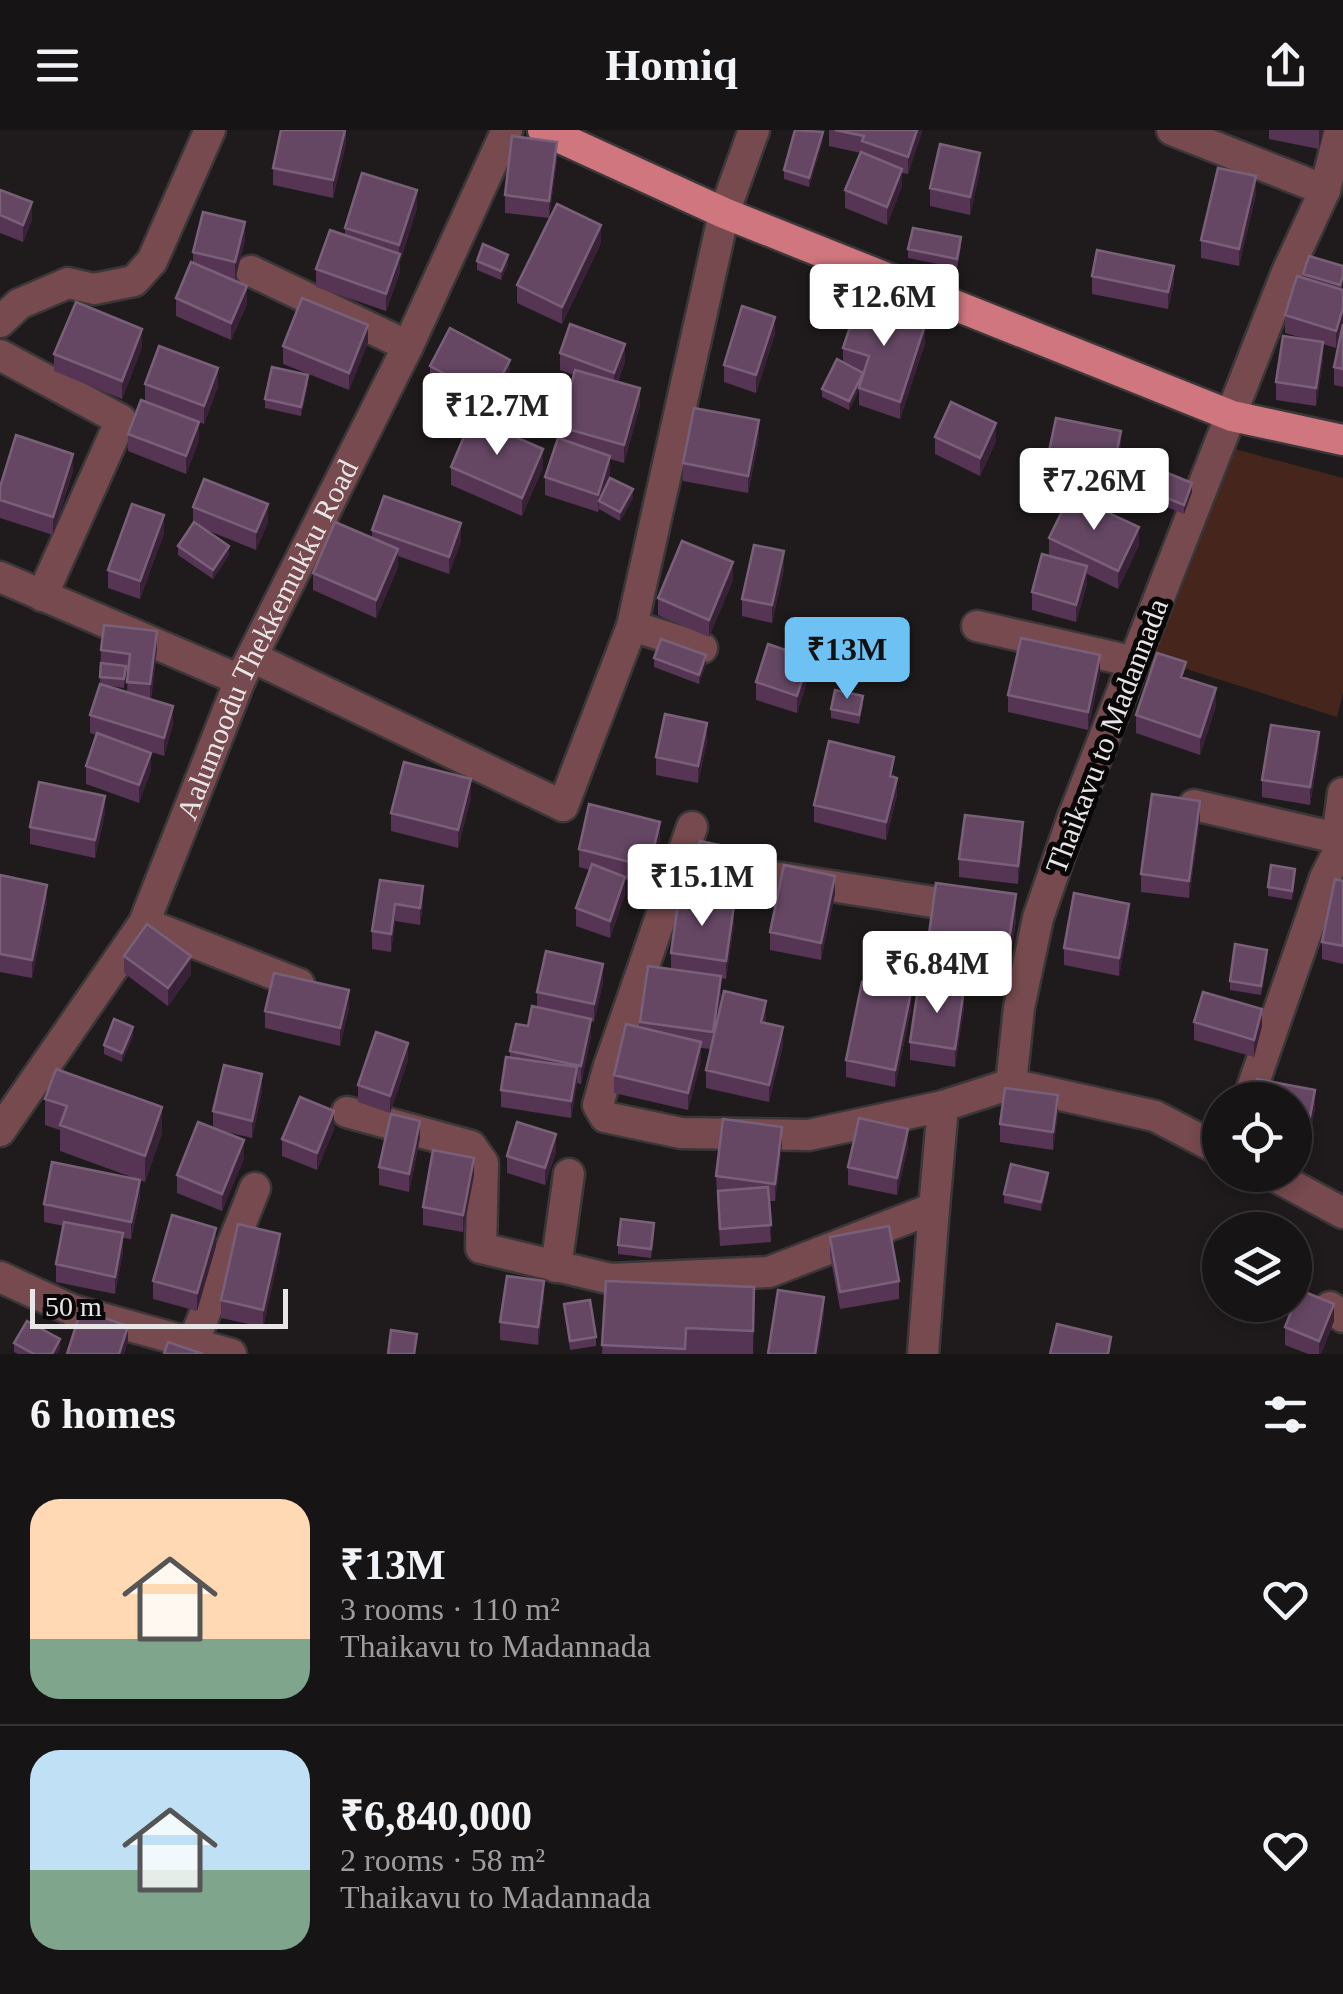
<!DOCTYPE html>
<html lang="en">
<head>
<meta charset="utf-8">
<style>
	:root { --surface:#171416; --page:#242123; --text:#f1f3f6; --muted:#9e9ea1; --line:#363335; --accent:#6dc2f3 }
	body { margin:0; font-family:Georgia,serif; background:var(--page); color:var(--text); height:100vh; display:flex; flex-direction:column; font-size:38px; white-space:nowrap }
	* { box-sizing:border-box; margin:0 }
	p { font-size:32px; color:var(--muted) }
	.icon { flex:none; width:55px; height:55px; fill:none; stroke:currentColor; stroke-width:2; stroke-linecap:round; stroke-linejoin:round }
	.map { position:relative; height:1224px; overflow:hidden }
	.drawer { display:flex; flex-direction:column; background:var(--surface); flex:1 }
	.drawer>* { flex:none }
	.tools { position:absolute; left:1202px; top:952px; display:grid; gap:20px }
	.tools a { display:grid; place-items:center; width:110px; height:110px; border-radius:50%; background:var(--surface); box-shadow:0 5px 15px #0003,0 0 0 2px var(--line); font-size:50px }
	.scale { position:absolute; left:30px; bottom:25px; width:258px; box-sizing:border-box; padding-left:10px; border:5px solid #e8e5e6; border-top:0; font-size:28px; line-height:35px; white-space:nowrap; color:#e8e5e6; -webkit-text-stroke:8px #080607; paint-order:stroke }
	.price { position:absolute; translate:-50% -85px; padding:0 22px; border-radius:10px; background:#fff; color:#222; font-size:32px; line-height:65px; filter:drop-shadow(0 2px 5px #0008) }
	.price::after { content:''; position:absolute; left:50%; top:60px; width:30px; height:22px; margin-left:-15px; background:inherit; clip-path:polygon(0 0,100% 0,50% 100%) }
	.price.selected { background:var(--accent); color:#111 }
	ul { padding:0; list-style:none }
	li { display:flex; align-items:center; gap:30px; height:250px; padding:0 30px }
	li+li { border-top:2px solid var(--line) }
	li span { display:grid; place-items:center; flex:none; width:280px; height:200px; border-radius:30px; color:#555 }
	li>.icon { margin-inline-start:auto }
	span .icon { width:120px; height:120px; fill:#fffc; stroke-width:1 }
	li b { font-size:42px }
	h2 { display:flex; justify-content:space-between; align-items:center; height:120px; padding:0 30px; font-size:42px }
	header { display:flex; justify-content:space-between; align-items:center; height:130px; padding:0 30px; background:var(--surface); font-size:45px; font-weight:800 }
	.map>svg:first-child { display:block }
	.green { fill:#45251c }
	.lines { fill:none; stroke-linecap:round; stroke-linejoin:round }
	.minor-casing { stroke:#3b3739; stroke-width:35 }
	.major-casing { stroke:#3b3739; stroke-width:35 }
	.minor { stroke:#764a4e; stroke-width:30 }
	.major { stroke:#d0767f; stroke-width:30 }
	.wall { fill:#553454; fill-rule:evenodd }
	.shaded-wall { fill:#392237 }
	.building { fill:#654764; stroke:#796078; stroke-width:2.5 }
	.labels { text-anchor:middle; stroke-width:10; stroke-linejoin:round; paint-order:stroke }
	.street-label { font-size:30px; fill:#e8e5e6; stroke:#080607 }
</style>
</head>
<body>
<header><svg class="icon" aria-label="menu" viewBox="0 0 24 24"><path d="M4 6h16M4 12h16M4 18h16"/></svg>Homiq<svg class="icon" aria-label="share" viewBox="0 0 24 24"><path d="M12 15V3M7 8l5-5 5 5M5 13v7h14v-7"/></svg></header>
<div class="map">
<svg width="1343" height="1224" viewBox="0 0 1343 1224">
	<rect width="100%" height="100%" fill="#1f1b1d"/>
	<!-- green -->
	<path class="green" d="M1235,319L1343,348V563L1337,587L1152,528Z"/>
	<g class="lines">
		<!-- minor casing -->
		<g class="minor-casing">
			<g id="minor">
				<path d="M1172,0L1325,60L1287,142L1073,687L1038,788L1019,878L1011,954L1155,986L1220,1020"/>
				<path d="M1325,60L1340,0"/>
				<path d="M251,141L408,216"/>
				<path d="M0,192L19,174L68,153L94,159L134,151L152,131L210,0"/>
				<path d="M0,225L121,290L42,466"/>
				<path d="M0,447L240,550"/>
				<path d="M632,496L702,518"/>
				<path d="M977,496L1135,532"/>
				<path d="M252,527L563,676L632,496L724,83L754,0"/>
				<path d="M1194,675L1337,708"/>
				<path d="M692,697L608,939L598,975L605,987L681,1003L809,1005L943,976"/>
				<path d="M1338,729L1337,708L1343,663"/>
				<path d="M774,747L971,778"/>
				<path d="M144,793L299,854"/>
				<path d="M1248,970L1325,748L1336,726"/>
				<path d="M347,982L471,1016L483,1033L481,1118L611,1149L769,1142L934,1078L943,976L1011,954"/>
				<path id="s1" d="M0,1001L144,793L240,550L408,216L507,0"/>
				<path d="M1273,1045L1343,1083"/>
				<path d="M556,1137L569,1044"/>
				<path d="M0,1147L72,1180L231,1224"/>
				<path d="M1330,1177L1343,1187"/>
				<path d="M193,1213L255,1058"/>
				<path d="M923,1224L934,1078"/>
			</g>
		</g>
		<!-- major casing -->
		<g class="major-casing">
			<path id="major" d="M543,0L724,83L1232,286L1343,310"/>
		</g>
		<!-- minor -->
		<use href="#minor" class="minor"/>
		<!-- major -->
		<use href="#major" class="major"/>
	</g>
	<!-- wall -->
	<path class="wall" d="M346,0V13L333,68L273,55V38Z
		M829,0H922L908,44L902,43V56L887,95L845,78V60L861,23L829,16Z
		M1269,0H1323L1319,19L1269,9Z
		M823,10L809,57L784,49V40Z
		M557,29L549,88L505,83V65Z
		M980,40L970,85L930,76V58Z
		M0,60L32,90L23,112L0,103Z
		M1256,64L1239,136L1201,128V110Z
		M417,78L400,132V142L386,181L316,157V139L345,105V98Z
		M245,110L235,150L228,148L247,174L231,210L176,186V168L193,132V122Z
		M601,113L562,194L517,173V155Z
		M961,116L957,138L908,128V119Z
		M477,131L508,134L501,150L477,140Z
		M1343,136L1342,159L1343,160V257L1334,255V237L1342,199L1336,218L1323,214V229L1316,276L1276,270V252L1306,209L1285,203V185L1303,148V144Z
		M1092,146L1174,153L1168,179L1092,164Z
		M775,204L756,263L724,252V235Z
		M368,212L349,260L283,234V216Z
		M925,213L900,289L859,275V260L849,280L822,267V259L843,232V218Z
		M142,217L122,269L54,241V224Z
		M560,223L625,232L618,251L640,275L624,333L610,329V343L606,356L633,368L620,391L599,379L598,382L545,365V347L560,309V297L574,245L560,240Z
		M430,236L510,247L490,285L430,253Z
		M145,254L218,256L204,294L184,286L199,310L186,344L128,321V304L145,271Z
		M308,254L301,286L265,278V269Z
		M935,307L996,311L980,346L935,324Z
		M759,308L748,363L683,351V333Z
		M1121,318L1113,357L1048,344V326Z
		M451,337H543L522,386L451,355Z
		M73,341L53,405L0,388V357Z
		M1135,355L1192,362L1184,384L1135,364Z
		M193,377L268,392L256,420L204,399L229,425L213,449L178,425V416L193,394Z
		M372,400L461,411L449,444L398,426V437L376,488L313,460V443L372,408Z
		M164,403L140,469L108,458V440Z
		M1049,408L1139,415L1118,459L1087,444V454L1076,492L1032,480V462L1049,426Z
		M784,439L772,493L742,486V469Z
		M733,450L709,507L658,485V468Z
		M886,513L883,547L852,545V536Z
		M157,519L151,569L173,594L164,626L132,616L151,640L139,673L86,654V636L97,605L90,603V585L100,554L101,520ZM126,541H128L127,562L110,556L124,558Z
		M654,528L706,534L699,554L654,537Z
		M1100,543L1088,600L1008,582V565Z
		M809,545L797,583L756,570V552Z
		M1186,548L1216,576L1200,625L1136,603V585Z
		M863,574L859,594L831,588V579Z
		M707,610L698,653L656,645V627Z
		M1319,620L1310,675L1262,667V650Z
		M894,644L897,665L886,710L814,692V675Z
		M471,667L458,718L391,701V683Z
		M105,683L95,728L30,714V697Z
		M1200,689L1189,768L1141,762V744Z
		M660,709L649,755L625,749V764L610,808L576,796V778L590,740L579,737V719Z
		M1023,710L1018,754L959,747V729Z
		M753,739L745,779L734,777V792L726,849L721,848V863L716,898L766,888L765,893L783,915L769,972L706,958V940L711,919L701,918V930L688,980L614,963V945L640,897V892L671,839V823L692,768V751Z
		M0,745L47,772L32,848L0,842Z
		M1295,748L1292,770L1268,766V757Z
		M380,750L423,774L420,795L395,791L391,822L372,819V801Z
		M1343,751V834L1322,829V812Z
		M835,764L821,830L770,820V802Z
		M1016,790L1005,863L926,852V826Z
		M1129,792L1119,846L1064,835V818Z
		M124,826L191,844L168,876L124,843Z
		M1267,829L1261,865L1230,860V851Z
		M603,852L594,892L591,891V906L581,954L577,953L571,988L501,977V960L510,927V921L528,896L537,877V862Z
		M964,877L955,937L910,930V912Z
		M349,878L340,916L265,898V881Z
		M911,879L895,957L846,947V930Z
		M1194,892L1262,896L1254,927L1194,910Z
		M133,906L122,932L104,924V915Z
		M408,930L390,983L358,972V955Z
		M262,961L252,1008L218,1000L244,1028L222,1081L177,1063V1045L213,998V981Z
		M45,969L162,1003L145,1052L60,1021V1000L45,995Z
		M1295,970L1315,978L1306,1025L1295,1023Z
		M1058,983L1053,1020L1000,1012V994Z
		M334,999L317,1040L282,1026V1009Z
		M420,1008L409,1062L379,1055V1037Z
		M782,1015L775,1071H769L771,1112L720,1116L716,1046Z
		M908,1016L897,1065L848,1055V1037Z
		M556,1022L545,1055L507,1043V1026Z
		M474,1045L463,1102L423,1095V1077Z
		M1048,1052L1041,1081L1004,1073V1064Z
		M140,1067L131,1109L123,1108V1121L115,1164L56,1152V1134L64,1096L44,1092V1074Z
		M654,1102L651,1128L618,1124V1115Z
		M830,1107L899,1151V1169L840,1179L830,1125Z
		M216,1116L197,1181L153,1169V1151Z
		M280,1121L263,1197L221,1188V1170Z
		M606,1151L754,1183L753,1224H602Z
		M544,1169L538,1215L500,1210V1192Z
		M564,1174L596,1207V1216L570,1220Z
		M1334,1191L1321,1224H1308L1285,1215V1197Z
		M14,1213L60,1218L57,1224H18L14,1222Z"/>
	<!-- shaded-wall -->
	<path class="shaded-wall" d="M345,0L346,13L333,68V50Z
		M917,0H922V3L908,44V27Z
		M1319,0H1323L1319,19Z
		M823,2V10L809,57V48Z
		M557,12V29L549,88V71Z
		M980,23V40L970,85V67Z
		M902,39V56L887,95V77Z
		M1256,46V64L1239,136V119Z
		M417,60V78L400,132V142L386,181V164L399,124V115Z
		M32,72V90L23,112V95Z
		M245,92V110L235,150V132Z
		M601,95V113L562,194V177Z
		M508,125V134L501,150V141Z
		M1174,136V153L1168,179V162Z
		M247,156V174L231,210V193Z
		M1343,178V196L1336,218V201Z
		M775,187V204L756,263V245Z
		M368,195V212L349,260V243Z
		M925,195V213L900,289V272Z
		M142,199V217L122,269V251Z
		M1323,212V229L1316,276V258Z
		M625,214V232L614,260V243Z
		M510,230V247L490,285V268Z
		M218,238V256L204,294V276Z
		M863,243V252L849,280V271Z
		M308,245V254L301,286V277Z
		M640,258V275L624,333V315Z
		M759,290V308L748,363V346Z
		M199,292V310L186,344V326Z
		M996,293V311L980,346V328Z
		M1121,301V318L1113,357V340Z
		M543,319V337L522,386V368Z
		M73,324V341L53,405V387Z
		M610,326V343L601,372L599,371L598,382V365Z
		M1192,353V362L1184,384V375Z
		M633,359V368L620,391V382Z
		M268,374V392L256,420V402Z
		M164,385V403L140,469V451Z
		M461,393V411L449,444V427Z
		M1139,397V415L1118,459V441Z
		M229,416V425L213,449V440Z
		M398,419V437L376,488V470Z
		M784,421V439L772,493V475Z
		M733,432V450L709,507V490Z
		M1087,436V454L1076,492V475Z
		M157,501V519L150,572V554Z
		M706,525V534L699,554V545Z
		M1100,525V543L1088,600V582Z
		M809,528V545L797,583V566Z
		M1216,558V576L1200,625V607Z
		M173,576V594L164,626V608Z
		M707,593V610L698,653V636Z
		M1319,602V620L1310,675V657Z
		M151,623V640L139,673V655Z
		M897,648V665L886,710V692Z
		M471,649V667L458,718V700Z
		M105,666V683L95,728V710Z
		M1200,671V689L1189,768V751Z
		M660,692V709L649,755V737Z
		M1023,692V710L1018,754V736Z
		M753,722V739L745,779V762Z
		M835,746V764L821,830V813Z
		M625,747V764L610,808V791Z
		M47,755V772L32,848V830Z
		M423,756V774L420,795V778Z
		M1016,764V790L1005,863V837Z
		M395,774V791L391,822V804Z
		M1129,774V792L1119,846V828Z
		M734,775V792L726,849V831Z
		M191,826V844L168,876V858Z
		M603,834V852L594,892V874Z
		M721,846V863L713,920V902Z
		M964,859V877L955,937V919Z
		M349,860V878L340,916V898Z
		M911,862V879L895,957V940Z
		M766,871V888L761,909V892Z
		M1262,879V896L1254,927V910Z
		M591,889V906L581,954V936Z
		M133,897V906L122,932V923Z
		M783,897V915L769,972V955Z
		M701,912V930L688,980V963Z
		M408,913V930L390,983V966Z
		M577,937V955L571,988V971Z
		M262,944V961L252,1008V991Z
		M1315,960V978L1306,1025V1008Z
		M1058,965V983L1053,1020V1002Z
		M162,977V1003L145,1052V1026Z
		M334,981V999L317,1040V1023Z
		M420,991V1008L409,1062V1044Z
		M782,997V1015L775,1071V1054Z
		M908,999V1016L897,1065V1048Z
		M556,1004V1022L545,1055V1038Z
		M244,1010V1028L222,1081V1064Z
		M474,1028V1045L463,1102V1085Z
		M1048,1043V1052L1041,1081V1072Z
		M140,1050V1067L131,1109V1092Z
		M216,1098V1116L197,1181V1163Z
		M123,1103V1121L115,1164V1147Z
		M280,1104V1121L263,1197V1180Z
		M544,1151V1169L538,1215V1197Z
		M824,1167V1185L818,1224H815Z
		M1334,1174V1191L1321,1224H1319V1211Z
		M128,1196V1213L124,1224H119Z
		M60,1209V1218L57,1224H52Z"/>
	<!-- building -->
	<path class="building" d="M281,0H345L333,50L273,38Z
		M795,0L823,2L809,48L784,40Z
		M835,0H917L908,27L862,11L864,6Z
		M512,6L557,12L549,71L505,65Z
		M940,14L980,23L970,67L930,58Z
		M861,22L902,39L887,77L845,60Z
		M1218,38L1256,46L1239,119L1201,110Z
		M362,43L417,60L399,115L345,98Z
		M0,60L32,72L23,95L0,85Z
		M557,74L601,95L562,177L517,155Z
		M203,82L245,92L235,132L193,122Z
		M913,98L961,107L957,129L908,119Z
		M330,100L400,124L386,164L316,139Z
		M483,114L508,125L501,141L477,131Z
		M1097,120L1174,136L1168,162L1092,146Z
		M1309,126L1343,136V146L1340,155L1303,144Z
		M191,132L247,156L231,193L176,168Z
		M1297,146L1343,160V178L1336,201L1285,185Z
		M302,168L368,195L349,243L283,216Z
		M76,172L142,199L122,251L54,224Z
		M858,173L925,195L900,272L859,258L869,226L843,218Z
		M742,176L775,187L756,245L724,235Z
		M570,194L625,214L614,243L560,223Z
		M1343,194V239L1334,237Z
		M450,198L510,230L490,268L430,236Z
		M1283,206L1323,212L1316,258L1276,252Z
		M159,216L218,238L204,276L145,254Z
		M837,229L863,243L849,271L822,259Z
		M272,237L308,245L301,277L265,269Z
		M575,240L640,258L624,315L560,297Z
		M141,270L199,292L186,326L128,304Z
		M951,272L996,293L980,328L935,307Z
		M694,278L759,290L748,346L683,333Z
		M472,288L543,319L522,368L451,337Z
		M1056,288L1121,301L1113,340L1048,326Z
		M16,305L73,324L53,387L0,370V357Z
		M558,308L610,326L598,365L545,347Z
		M1143,333L1192,353L1184,375L1135,355Z
		M610,348L633,359L620,382L599,371Z
		M204,349L268,374L256,402L193,377Z
		M1070,365L1139,397L1118,441L1049,408Z
		M384,366L461,393L449,427L372,400Z
		M132,374L164,385L140,451L108,440Z
		M194,392L229,416L213,440L178,416Z
		M335,392L398,419L376,470L313,443Z
		M682,411L733,432L709,490L658,468Z
		M754,415L784,421L772,475L742,469Z
		M1042,424L1087,436L1076,475L1032,462Z
		M104,495L157,501L150,554L127,552L130,524L101,520Z
		M855,502L886,504L883,539L852,536Z
		M1021,508L1100,525L1088,582L1008,565Z
		M661,509L706,525L699,545L654,528Z
		M768,514L809,528L797,566L756,552Z
		M1157,523L1186,532L1181,547L1216,558L1200,607L1136,585Z
		M101,533L126,536L124,549L100,547Z
		M100,554L173,576L164,608L90,585Z
		M835,560L863,566L859,585L831,579Z
		M665,584L707,593L698,636L656,627Z
		M1271,595L1319,602L1310,657L1262,650Z
		M97,603L151,623L139,655L86,636Z
		M829,611L894,627L890,646L897,648L886,692L814,675Z
		M404,632L471,649L458,700L391,683Z
		M39,652L105,666L95,710L30,697Z
		M1152,664L1200,671L1189,751L1141,744Z
		M589,674L660,692L649,737L579,719Z
		M965,685L1023,692L1018,736L959,729Z
		M700,711L753,722L745,762L692,751Z
		M592,734L625,747L610,791L576,778Z
		M784,735L835,746L821,813L770,802Z
		M1271,735L1295,739L1292,761L1268,757Z
		M0,745L47,755L32,830L0,824Z
		M1335,749L1343,751V816L1322,812Z
		M380,750L423,756L420,778L395,774L391,804L372,801Z
		M936,753L1016,764L1005,837L926,826Z
		M1074,763L1129,774L1119,828L1064,818Z
		M679,767L734,775L726,831L671,823Z
		M147,794L191,826L168,858L124,826Z
		M1235,814L1267,820L1261,856L1230,851Z
		M546,821L603,834L594,874L537,862Z
		M648,836L721,846L713,902L640,892Z
		M274,843L349,860L340,898L265,881Z
		M862,852L911,862L895,940L846,930Z
		M919,852L964,859L955,919L910,912Z
		M724,861L766,871L761,892L783,897L769,955L706,940Z
		M1203,862L1262,879L1254,910L1194,892Z
		M532,876L591,889L581,936L510,921L516,894L528,896Z
		M114,889L133,897L122,923L104,915Z
		M626,894L701,912L688,963L614,945Z
		M376,902L408,913L390,966L358,955Z
		M506,927L577,937L571,971L501,960Z
		M224,935L262,944L252,991L213,981Z
		M56,939L162,977L145,1026L60,995L67,976L45,969Z
		M1257,949L1315,960L1306,1008L1295,1006V970H1253Z
		M1005,958L1058,965L1053,1002L1000,994Z
		M300,967L334,981L317,1023L282,1009Z
		M391,984L420,991L409,1044L379,1037Z
		M859,988L908,999L897,1048L848,1037Z
		M723,989L782,997L775,1054L716,1046Z
		M198,992L244,1010L222,1064L177,1045Z
		M517,992L556,1004L545,1038L507,1026Z
		M433,1020L474,1028L463,1085L423,1077Z
		M52,1032L140,1050L131,1092L44,1074Z
		M1011,1034L1048,1043L1041,1072L1004,1064Z
		M768,1057L771,1095L720,1099L718,1061Z
		M172,1085L216,1098L197,1163L153,1151Z
		M621,1089L654,1093L651,1119L618,1115Z
		M64,1092L123,1103L115,1147L56,1134Z
		M238,1094L280,1104L263,1180L221,1170Z
		M889,1096L899,1151L840,1162L830,1107Z
		M507,1146L544,1151L538,1197L500,1192Z
		M606,1151L754,1157L753,1201L686,1198L685,1219L602,1215Z
		M778,1160L824,1167L815,1224H768Z
		M1300,1160L1334,1174L1319,1211L1285,1197Z
		M590,1170L596,1207L570,1211L564,1174Z
		M81,1180L128,1196L119,1224H67Z
		M27,1191L60,1209L52,1224H34L14,1213Z
		M1057,1194L1111,1207L1108,1224H1050Z
		M391,1200L417,1204L414,1224H388Z
		M168,1212L203,1224H164Z"/>
	<g class="labels">
		<!-- street labels -->
		<g class="street-label">
			<text dy="10" stroke="none"><textPath href="#s1" startOffset="562">Aalumoodu Thekkemukku Road</textPath></text>
			<text transform="translate(1107 606) rotate(-69)" y="10">Thaikavu to Madannada</text>
		</g>
	</g>
</svg>
<div class="tools">
<a><svg class="icon" aria-label="locate" viewBox="0 0 24 24"><circle cx="12" cy="12" r="6"/><path d="M12 2v4M12 18v4M2 12h4M18 12h4"/></svg></a>
<a><svg class="icon" aria-label="layers" viewBox="0 0 24 24"><path d="M12 4l9 5-9 5-9-5zM3 14l9 5 9-5"/></svg></a>
</div>
<div class="scale">50 m</div>
<b class="price" style="left:884px;top:219px">₹12.6M</b>
<b class="price" style="left:497px;top:328px">₹12.7M</b>
<b class="price" style="left:1094px;top:403px">₹7.26M</b>
<b class="price selected" style="left:847px;top:572px">₹13M</b>
<b class="price" style="left:702px;top:799px">₹15.1M</b>
<b class="price" style="left:937px;top:886px">₹6.84M</b>
</div>
<section class="drawer">
<h2>6 homes<svg class="icon" aria-label="filters" viewBox="0 0 24 24"><path d="M4 7h16M4 17h16"/><circle cx="9" cy="7" r="2"/><circle cx="15" cy="17" r="2"/></svg></h2>
<ul>
<li><span style="background:linear-gradient(#ffd9b3 70%,#7fa58c 0)"><svg class="icon" aria-label="home" viewBox="0 0 24 24"><path d="M3 11l9-7 9 7M6 9v11h12V9"/></svg></span><div><b>₹13M</b><p>3 rooms · 110 m²</p><p>Thaikavu to Madannada</p></div><svg class="icon" aria-label="heart" viewBox="0 0 24 24"><path d="M12 20l-8-8c-3-5 5-10 8-4 3-6 11-1 8 4z"/></svg></li>
<li><span style="background:linear-gradient(#bfe0f5 60%,#7fa58c 0)"><svg class="icon" aria-label="home" viewBox="0 0 24 24"><path d="M3 11l9-7 9 7M6 9v11h12V9"/></svg></span><div><b>₹6,840,000</b><p>2 rooms · 58 m²</p><p>Thaikavu to Madannada</p></div><svg class="icon" aria-label="heart" viewBox="0 0 24 24"><path d="M12 20l-8-8c-3-5 5-10 8-4 3-6 11-1 8 4z"/></svg></li>
</ul>
</section>
</body>
</html>
